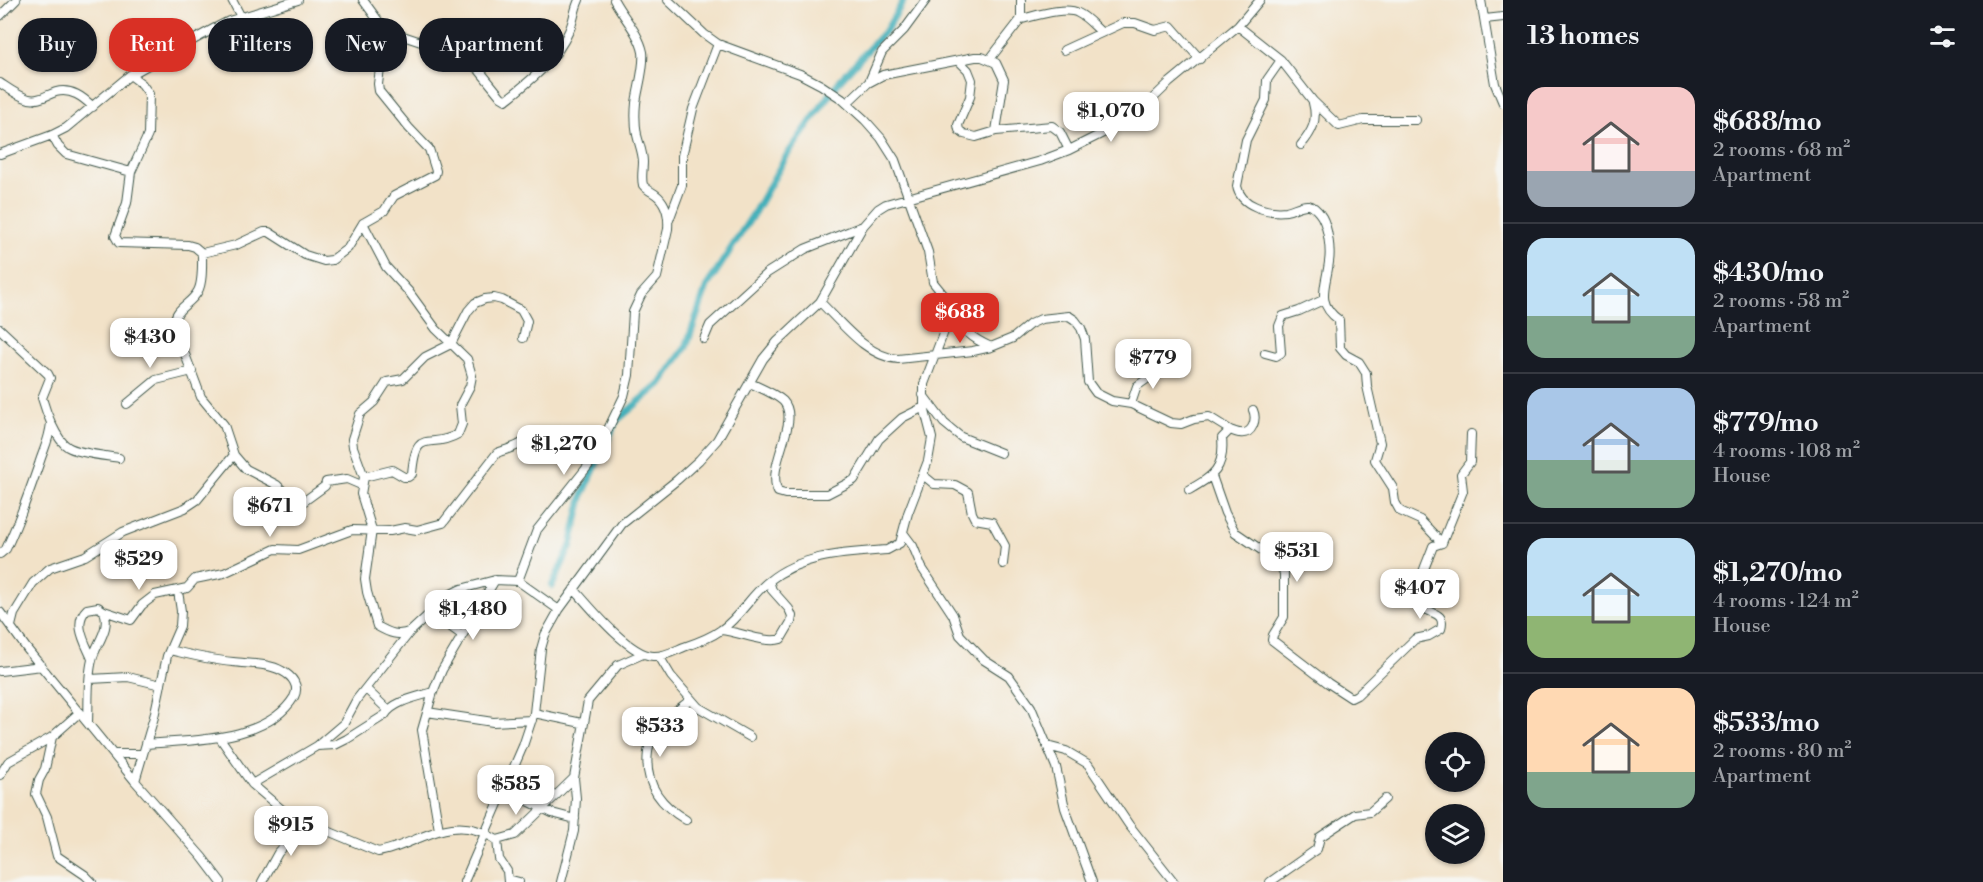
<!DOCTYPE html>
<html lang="en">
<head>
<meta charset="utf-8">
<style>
	:root { --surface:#171b24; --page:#20242c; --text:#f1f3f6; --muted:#9ea1a6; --line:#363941; --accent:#d93025 }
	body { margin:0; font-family:"Libre Bodoni",serif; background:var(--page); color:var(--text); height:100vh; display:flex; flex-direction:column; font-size:22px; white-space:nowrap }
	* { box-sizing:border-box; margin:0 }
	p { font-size:20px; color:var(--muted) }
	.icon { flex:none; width:33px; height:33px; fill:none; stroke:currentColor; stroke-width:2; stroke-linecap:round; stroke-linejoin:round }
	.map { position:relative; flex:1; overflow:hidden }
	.side { display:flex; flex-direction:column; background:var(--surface); width:480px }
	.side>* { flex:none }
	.top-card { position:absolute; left:18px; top:18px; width:570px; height:54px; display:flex; gap:12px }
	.tools { position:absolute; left:1425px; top:732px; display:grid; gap:12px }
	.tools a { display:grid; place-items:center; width:60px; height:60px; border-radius:50%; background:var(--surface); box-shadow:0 2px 4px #0004; font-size:30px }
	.price { position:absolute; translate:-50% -51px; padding:0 14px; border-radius:12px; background:#fff; color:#222; font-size:20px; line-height:39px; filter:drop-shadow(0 2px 3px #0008) }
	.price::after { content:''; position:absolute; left:50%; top:36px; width:18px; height:14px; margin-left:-9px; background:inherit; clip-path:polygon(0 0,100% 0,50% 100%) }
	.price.on { background:var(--accent); color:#fff }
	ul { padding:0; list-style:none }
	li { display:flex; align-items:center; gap:18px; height:150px; padding:0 24px }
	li+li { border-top:2px solid var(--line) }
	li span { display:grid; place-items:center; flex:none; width:168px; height:120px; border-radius:18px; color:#555 }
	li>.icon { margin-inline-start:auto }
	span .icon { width:72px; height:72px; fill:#fffc; stroke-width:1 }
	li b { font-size:26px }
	h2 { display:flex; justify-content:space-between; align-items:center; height:72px; padding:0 24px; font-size:26px }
	.tag { padding:0 21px; border-radius:24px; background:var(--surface); box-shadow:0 2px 4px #0004; font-size:21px; line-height:54px }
	.tag.on { background:var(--accent); color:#fff }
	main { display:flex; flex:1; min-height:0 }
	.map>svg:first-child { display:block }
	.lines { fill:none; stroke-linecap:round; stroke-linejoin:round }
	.canal { stroke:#3dadb8; stroke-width:7 }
	.minor-casing { stroke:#3f564a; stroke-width:10 }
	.minor { stroke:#fff; stroke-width:8 }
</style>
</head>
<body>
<main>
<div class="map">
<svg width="1503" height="882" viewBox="0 0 1503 882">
	<rect width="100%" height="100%" fill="#f6f6f2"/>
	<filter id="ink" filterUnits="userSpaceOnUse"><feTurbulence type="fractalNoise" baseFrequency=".0167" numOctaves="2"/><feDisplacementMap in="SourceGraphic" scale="12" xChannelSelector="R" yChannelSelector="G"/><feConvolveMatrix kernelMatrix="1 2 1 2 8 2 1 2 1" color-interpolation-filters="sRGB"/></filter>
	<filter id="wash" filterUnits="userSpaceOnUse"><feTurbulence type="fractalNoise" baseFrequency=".008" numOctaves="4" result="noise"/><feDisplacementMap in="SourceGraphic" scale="24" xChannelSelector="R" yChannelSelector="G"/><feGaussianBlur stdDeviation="1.35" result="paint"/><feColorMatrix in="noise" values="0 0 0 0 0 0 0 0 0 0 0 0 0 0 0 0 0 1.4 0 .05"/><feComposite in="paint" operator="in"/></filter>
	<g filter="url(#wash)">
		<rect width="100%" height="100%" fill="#f2e2c8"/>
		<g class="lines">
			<!-- canal -->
			<path class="canal" d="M552,586L571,545L583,494L616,421L660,384L686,347L707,286L754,213L787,155L841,79L887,29L904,0"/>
		</g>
	</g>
	<g filter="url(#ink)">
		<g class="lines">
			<!-- minor casing -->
			<g class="minor-casing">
				<path id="minor" d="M232,0L241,17
					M363,0L385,30L457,54L479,70L501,97L506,100C531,80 556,61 569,31C574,21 574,10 579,0
					M1481,0L1495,84L1503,103
					M0,16L16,0
					M1021,19C1035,16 1066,6 1078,13C1087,17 1094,26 1101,32
					M1485,19L1503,17
					M1238,26L1281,60L1313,101L1339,126L1363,120H1416
					M1064,50L1123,23H1135L1155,30L1171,26L1200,59
					M990,59L1021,19V0
					M1281,60L1267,80L1266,100L1246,140L1237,186C1240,206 1268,213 1286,211C1293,210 1301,204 1308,205C1314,206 1319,212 1322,217C1328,228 1331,250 1329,262C1326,287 1315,303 1339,320L1340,348L1346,355L1359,362L1366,373L1367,386L1380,443L1375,460L1393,488L1395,502L1400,511L1420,520L1442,543
					M959,61L968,70L972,80L970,97L958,125L959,130L964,134L976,137L996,131L1052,126L1060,132L1069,150
					M130,75L142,84L149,94L148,135L131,172L127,203L115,236L119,243L188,245L195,247L202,253
					M869,82L882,52L904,30L926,0
					M0,83C9,89 18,96 29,99C40,101 46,95 56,92C71,88 83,97 93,107
					M847,103L868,83L883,75L975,57H982L996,63L1004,80L996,131
					M52,135L58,146L66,154L131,172
					M1301,145C1312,132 1318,121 1313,103
					M0,154L52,135L66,128L130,75L215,28L229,21L298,0
					M669,220L682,185V156L693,109L718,44
					M363,223L386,267L409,292L436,329L467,359L472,376L470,386L460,405L462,424L458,434C429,451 416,425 412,474L408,477H404L392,470L364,477
					M202,253L236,245L264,232H269L305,255L324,261L332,260L348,248L363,223L384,211L394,196L435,175L436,171L429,149L409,128L379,91L378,84L385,30
					M202,253C202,264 203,282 198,291C190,306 175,306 174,325L201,397L224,425L234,455L246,469L277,485L294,502H303L325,486L326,482L347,479L361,485
					M820,302C841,322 867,357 898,359L973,351L991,347L1013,338L1030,324L1041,319L1069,316L1075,320L1081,328L1085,339L1088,382L1096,393L1112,401L1131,404L1171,423L1181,424L1194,419L1209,417L1230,430L1222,438C1225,469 1213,476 1189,490
					M951,313C963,330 971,338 991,347
					M0,329L48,374L50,378L42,398C46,412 56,440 68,447C77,453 107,456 119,458
					M523,338L527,321L521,310L502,300L494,298L485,299L475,303L468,311L451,344L425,357L403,379L387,382L374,402L360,414L352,439L353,447L364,477L361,494L372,530L365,579L367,592L377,626C389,633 398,637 411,631L451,594L461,589L495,580L518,581L559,610
					M704,339L710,325L767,273L805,249L863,226
					M1265,353L1276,356L1281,353L1279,326L1283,316L1299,311L1323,300
					M750,383C760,388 774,393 783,401C802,421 765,465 778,492L785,494H827L854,480L879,439L902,418L924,407
					M923,395L944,423L961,437L1001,453
					M127,404L156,380L192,371
					M1131,404L1137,386L1147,379L1157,366
					M1230,430C1233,431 1237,433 1240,433C1253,435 1257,419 1253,410
					M923,475L934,484L955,485L968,492L972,513L975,519L992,522L1005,546L1003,564
					M1212,476L1225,513L1235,532L1276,560L1284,573V617L1273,635L1272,640L1328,683L1351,698L1357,695L1415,639L1429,636L1441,629C1447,609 1423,615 1419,602C1414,587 1428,561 1433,546L1442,543
					M904,534L913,546L922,568L953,615L960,635L984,660L1009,676L1031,707L1056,767L1065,808L1092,882
					M1442,543L1463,491L1461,474L1470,462L1471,434
					M0,554L6,549C19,521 29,493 39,464C44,448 49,441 51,423
					M518,581L537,530L588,466L598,450L624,396L629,375L633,312L641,295L657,277L668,229C669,216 666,202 655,194C650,191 646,189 643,185C641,177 643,170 643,162C643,153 639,144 637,135C635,124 635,113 636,103C638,88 645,66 643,52C639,33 623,17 614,0
					M574,589C590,607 629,655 653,656C663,657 674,651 684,647C696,643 710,638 721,630C740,617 751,595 769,581C802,554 847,553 887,550L900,543L908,513L928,461L932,438L924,407V384L951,313L946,298L933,282L928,252L895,160L881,138L865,120L842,99L821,85L800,74L718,44L704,34L668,0
					M0,612L27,649L135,781L202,857L221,882
					M430,612L462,635
					M11,626L14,614L33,583L50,568L85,556L123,532L185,508L197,500L234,455
					M721,630C740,632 766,644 781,639L791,622L792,616L789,609L772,590L769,581
					M659,656L671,676L698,707L750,737
					M92,659C86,644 72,623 87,609L98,607L104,611L131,620L142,605L155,595L187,588L195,579L224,573L275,549L298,550L352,530L390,531L405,528L417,530L443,523L497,453C506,449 516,448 523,442
					M0,671L42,666
					M90,679L128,677L161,685
					M366,689L388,710
					M427,712L493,722L532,720
					M534,713L582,723
					M88,722C89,702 87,680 92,660C96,643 111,630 104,611
					M52,737L45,769L39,780L36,794L47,817L57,856L85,875L92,882
					M220,738L252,784L287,814L378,852C410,847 442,819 476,830C483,832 490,836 497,840L515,835L574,778
					M146,744C191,740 267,742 294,697C300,686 292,676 282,671C269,663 248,664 233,662C212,660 190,655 170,650
					M317,746L344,723L357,699L410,632
					M1047,746L1066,751L1088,764L1129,825L1174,882
					M114,754H142
					M0,775L8,762L52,737L80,712
					M135,781L154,717L167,656L180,626L181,611L178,591
					M252,784L317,746L335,745L347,739L385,715C393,701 418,697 433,692
					M506,790L552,813L575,819
					M686,820C660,805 644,783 648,752C649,746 650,740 654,735C663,720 677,711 690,700
					M439,830L422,730L433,692L442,670L495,580
					M497,840L499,859L507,871L508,882
					M508,879L519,882
					M262,882L278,853L306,822
					M464,882L523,746L534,713L541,649L545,635L559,610L622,524L677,480L699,460L717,440L763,359L777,342L820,302L863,226L878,209L886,204L1040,161L1069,150L1103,133L1143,108L1169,83L1238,26L1260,0
					M561,882L574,831L576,798L574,778L588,701L618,665L643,654
					M1270,882L1317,849L1320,837L1355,814L1370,812L1385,799"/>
			</g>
			<!-- minor -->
			<use href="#minor" class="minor"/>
		</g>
	</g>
</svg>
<div class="tools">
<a><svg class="icon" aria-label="locate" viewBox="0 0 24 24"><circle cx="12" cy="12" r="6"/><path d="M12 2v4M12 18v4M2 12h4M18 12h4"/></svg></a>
<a><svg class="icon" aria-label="layers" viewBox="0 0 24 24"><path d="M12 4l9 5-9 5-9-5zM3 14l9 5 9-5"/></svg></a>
</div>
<b class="price" style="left:1111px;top:143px">$1,070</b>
<b class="price on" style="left:960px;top:344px">$688</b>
<b class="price" style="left:150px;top:369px">$430</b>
<b class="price" style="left:1153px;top:390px">$779</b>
<b class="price" style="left:564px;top:476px">$1,270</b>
<b class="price" style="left:270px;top:538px">$671</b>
<b class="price" style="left:1297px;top:583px">$531</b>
<b class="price" style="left:139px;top:591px">$529</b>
<b class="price" style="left:1420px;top:620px">$407</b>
<b class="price" style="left:473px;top:641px">$1,480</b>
<b class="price" style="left:660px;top:758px">$533</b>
<b class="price" style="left:516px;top:816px">$585</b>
<b class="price" style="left:291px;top:857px">$915</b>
<div class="top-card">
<a class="tag">Buy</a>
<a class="tag on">Rent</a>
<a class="tag">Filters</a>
<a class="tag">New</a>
<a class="tag">Apartment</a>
</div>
</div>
<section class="side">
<h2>13 homes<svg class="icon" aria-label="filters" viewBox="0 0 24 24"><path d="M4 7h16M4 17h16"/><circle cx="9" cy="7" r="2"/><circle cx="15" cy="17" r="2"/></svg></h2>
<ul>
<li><span style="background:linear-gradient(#f6c9c9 70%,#9aa5b1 0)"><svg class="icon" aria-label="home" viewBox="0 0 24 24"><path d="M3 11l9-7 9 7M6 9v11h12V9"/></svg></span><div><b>$688/mo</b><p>2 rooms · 68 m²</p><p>Apartment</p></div></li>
<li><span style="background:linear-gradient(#bfe0f5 65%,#7fa58c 0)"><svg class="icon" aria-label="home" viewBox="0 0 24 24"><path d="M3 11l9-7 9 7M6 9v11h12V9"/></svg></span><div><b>$430/mo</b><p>2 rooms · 58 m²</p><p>Apartment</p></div></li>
<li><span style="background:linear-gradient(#a9c7e8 60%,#7fa58c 0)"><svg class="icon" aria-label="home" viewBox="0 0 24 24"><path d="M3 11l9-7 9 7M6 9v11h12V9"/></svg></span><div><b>$779/mo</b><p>4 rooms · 108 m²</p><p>House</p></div></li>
<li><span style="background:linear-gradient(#bfe0f5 65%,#8fb573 0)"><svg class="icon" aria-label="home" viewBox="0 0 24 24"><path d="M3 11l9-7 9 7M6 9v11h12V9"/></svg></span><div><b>$1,270/mo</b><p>4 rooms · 124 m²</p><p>House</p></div></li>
<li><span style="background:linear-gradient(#ffd9b3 70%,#7fa58c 0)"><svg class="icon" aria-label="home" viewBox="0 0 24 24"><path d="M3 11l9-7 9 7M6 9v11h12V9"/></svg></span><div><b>$533/mo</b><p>2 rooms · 80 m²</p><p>Apartment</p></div></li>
</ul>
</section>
</main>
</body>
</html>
